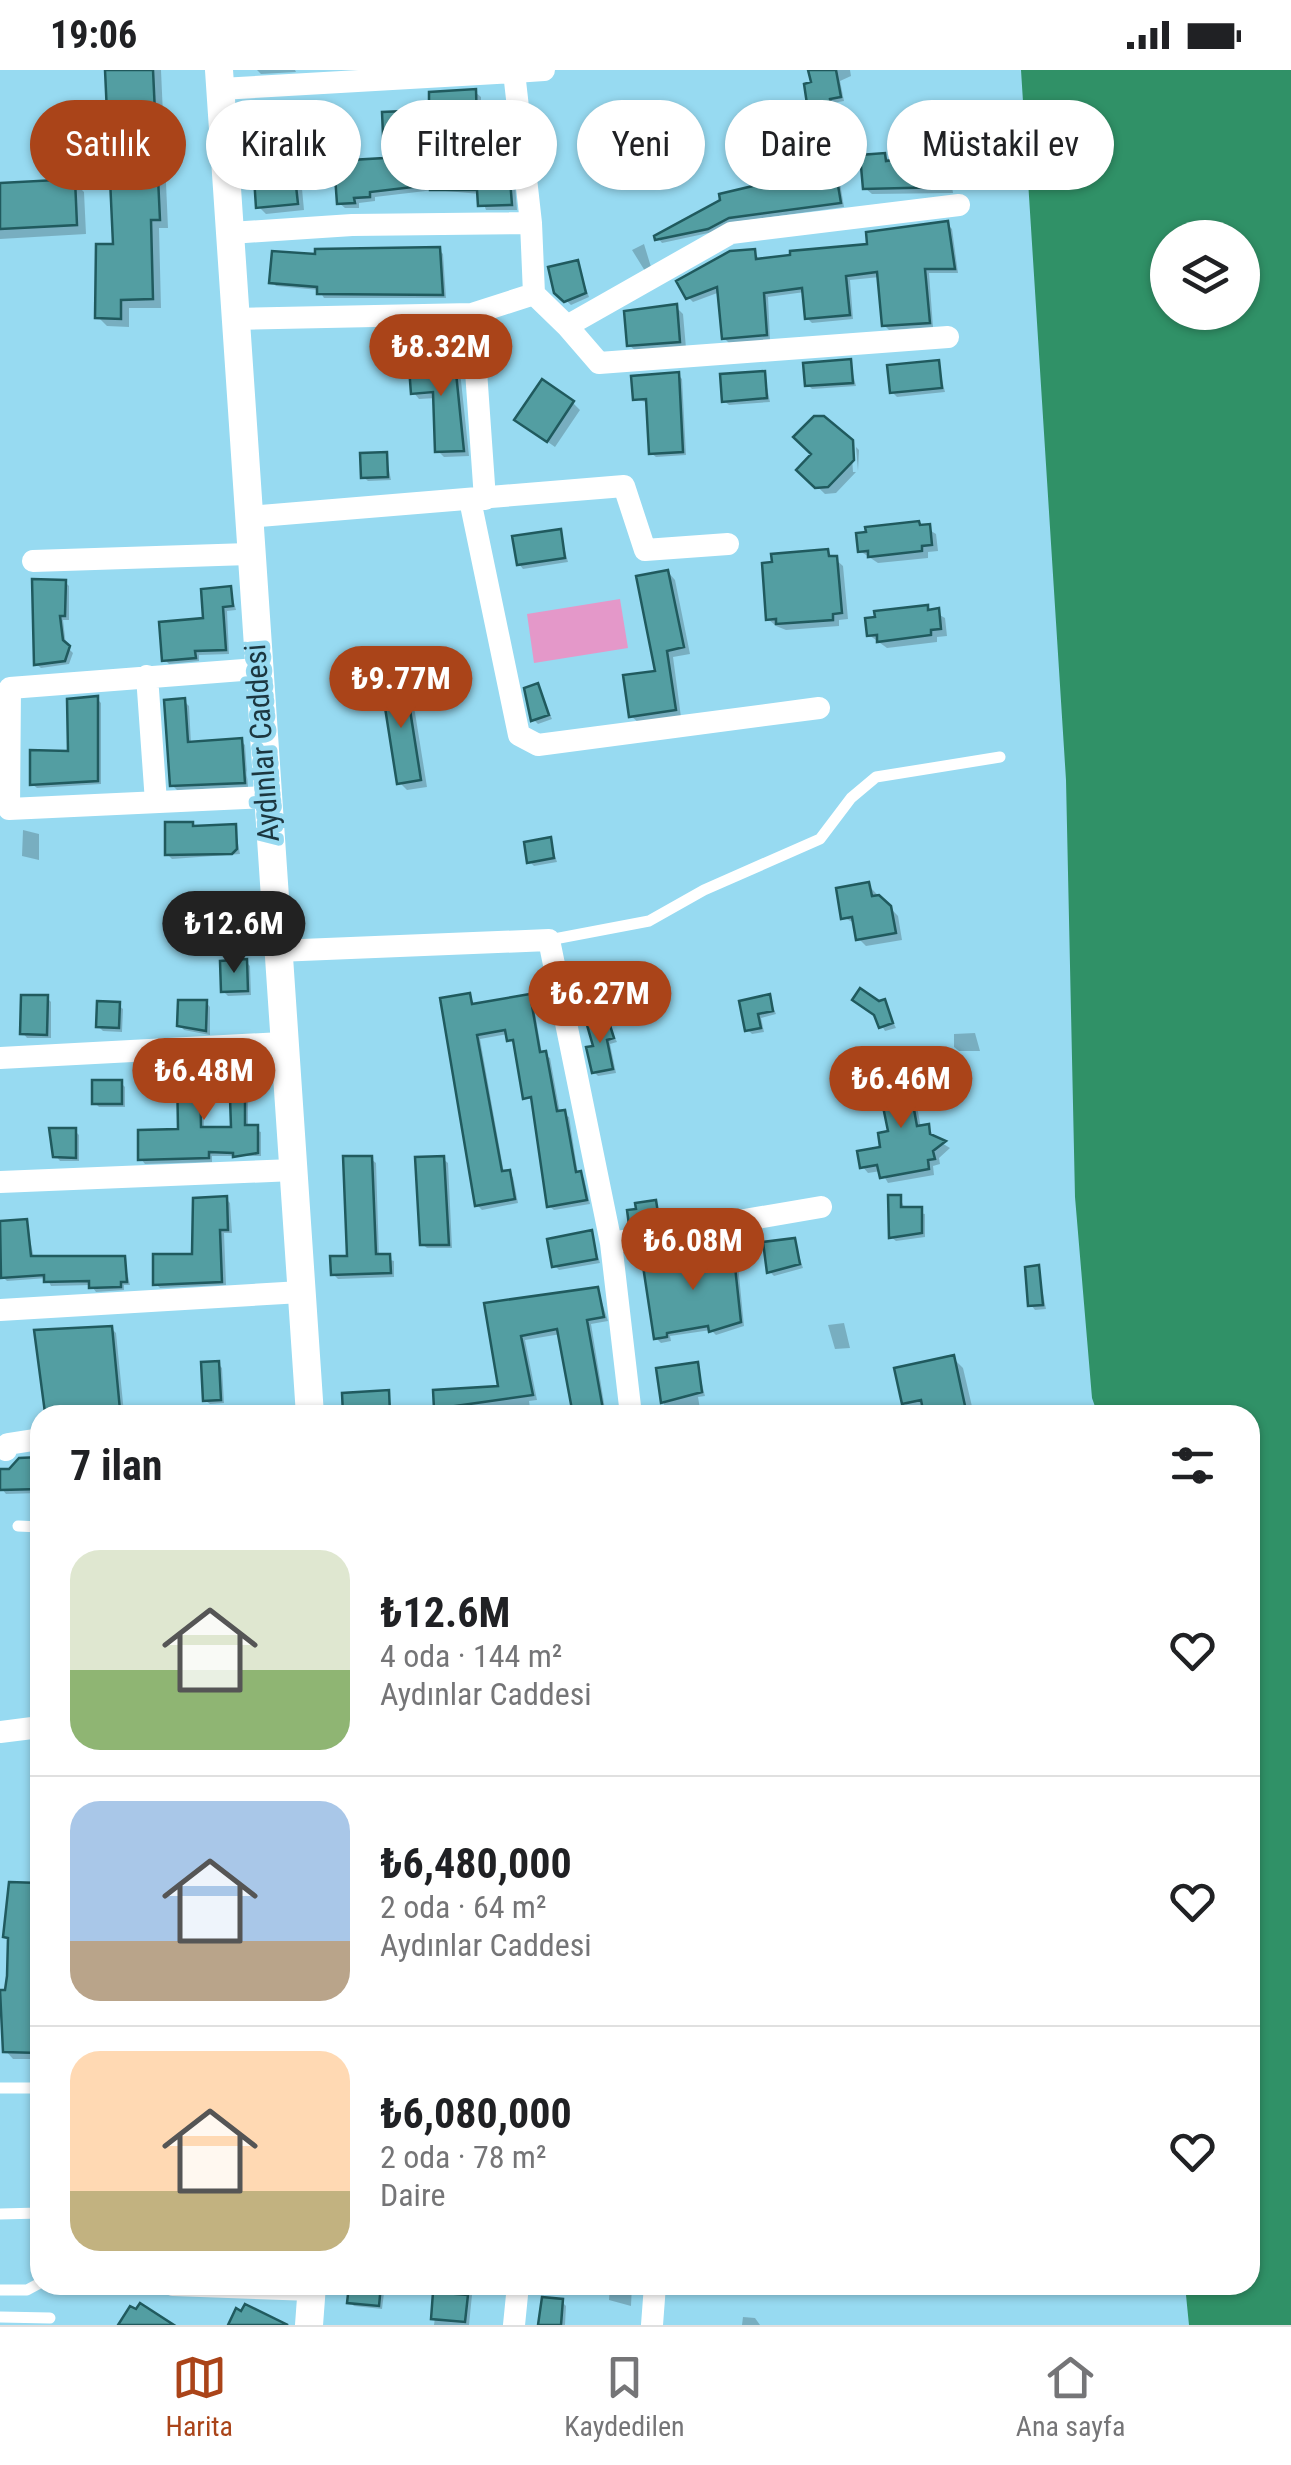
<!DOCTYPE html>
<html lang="tr">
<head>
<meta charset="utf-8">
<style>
	:root { --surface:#fff; --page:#f2f2f2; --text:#202124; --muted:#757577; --line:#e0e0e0; --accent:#aa4419 }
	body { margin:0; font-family:"Roboto Condensed",sans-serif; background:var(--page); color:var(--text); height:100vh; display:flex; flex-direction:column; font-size:38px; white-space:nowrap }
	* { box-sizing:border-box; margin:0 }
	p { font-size:32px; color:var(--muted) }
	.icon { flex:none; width:55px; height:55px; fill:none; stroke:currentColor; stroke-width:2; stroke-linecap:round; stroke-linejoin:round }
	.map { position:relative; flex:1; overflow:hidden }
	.panel { position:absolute; left:30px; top:1335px; width:1230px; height:890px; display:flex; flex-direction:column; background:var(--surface); border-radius:30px; box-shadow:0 2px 8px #0004 }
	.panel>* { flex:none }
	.banner { position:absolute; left:30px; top:30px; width:1232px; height:90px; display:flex; gap:20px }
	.tools { position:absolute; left:1150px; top:150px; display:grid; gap:20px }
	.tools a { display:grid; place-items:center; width:110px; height:110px; border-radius:50%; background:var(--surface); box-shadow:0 2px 8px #0004; font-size:50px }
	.price { position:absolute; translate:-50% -85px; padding:0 22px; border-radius:35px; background:var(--accent); color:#fff; font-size:32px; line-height:65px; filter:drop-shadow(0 2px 5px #0008) }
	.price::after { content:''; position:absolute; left:50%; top:60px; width:30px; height:22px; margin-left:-15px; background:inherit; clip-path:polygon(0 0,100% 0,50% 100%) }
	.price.selected { background:#222; color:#fff }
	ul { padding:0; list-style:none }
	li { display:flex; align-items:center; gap:30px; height:250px; padding:0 40px }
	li+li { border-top:2px solid var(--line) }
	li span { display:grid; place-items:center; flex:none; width:280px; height:200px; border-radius:30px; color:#555 }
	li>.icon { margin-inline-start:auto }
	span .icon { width:120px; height:120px; fill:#fffc; stroke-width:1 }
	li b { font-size:42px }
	h2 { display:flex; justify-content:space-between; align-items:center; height:120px; padding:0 40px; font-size:42px }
	.tag { padding:0 35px; border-radius:45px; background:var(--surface); box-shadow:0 2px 8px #0004; font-size:35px; line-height:90px }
	.tag.selected { background:var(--accent); color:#fff }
	.status { display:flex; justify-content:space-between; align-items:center; height:70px; padding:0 50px; background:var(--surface); direction:ltr }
	.status svg { height:28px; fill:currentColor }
	.menu { display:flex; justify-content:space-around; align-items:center; height:140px; border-top:2px solid var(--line); background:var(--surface); font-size:28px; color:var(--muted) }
	.menu a { display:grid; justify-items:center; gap:5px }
	.menu .selected { color:var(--accent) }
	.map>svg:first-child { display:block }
	.green { fill:#e498c9 }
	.water { fill:#309167; fill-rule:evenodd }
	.shadow { fill:#0003 }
	.building { fill:#539ea2; stroke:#205a5e; stroke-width:2.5 }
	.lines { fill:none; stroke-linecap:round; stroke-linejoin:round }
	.service { stroke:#fff; stroke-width:11 }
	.minor { stroke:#fff; stroke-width:22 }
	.tertiary { stroke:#fff; stroke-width:28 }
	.labels { text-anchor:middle; stroke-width:10; stroke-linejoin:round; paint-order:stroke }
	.street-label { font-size:30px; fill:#1c3740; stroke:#97daf1 }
</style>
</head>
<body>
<div class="status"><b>19:06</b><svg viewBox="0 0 49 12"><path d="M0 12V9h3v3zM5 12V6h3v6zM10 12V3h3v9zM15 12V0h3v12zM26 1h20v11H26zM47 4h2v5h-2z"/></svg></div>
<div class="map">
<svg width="1291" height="2255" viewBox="0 0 1291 2255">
	<rect width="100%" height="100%" fill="#97daf1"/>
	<!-- green -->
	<path class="green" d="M620,529L628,578L534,593L527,544Z"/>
	<!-- water -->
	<path class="water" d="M1021,0H1291V2255H1189L1185,2215H1250V1345H1098L1092,1328L1075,1127L1066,710ZM1168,168H1242V242H1168Z"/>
	<!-- shadow -->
	<path class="shadow" d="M108,0H161L168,158H159L161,238H129V257L107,256L98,247L116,177Z
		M257,0H295L296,2L261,4Z
		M811,0H850L851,6L840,11L844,31L833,33L836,52L830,53L844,137L734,152L713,162L662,173L658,168L815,104Z
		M475,22L481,27V60H470V86H507L513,91L517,140H486L480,124L434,120L375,127V131L359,133V138H345L339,133L432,43Z
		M884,85L892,93L942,85L948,91L953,123L872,124L865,118Z
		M292,90L300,98L304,140L266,144L259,137Z
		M74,112L84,122L86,164L0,169V116Z
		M947,154L952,159L958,203H929L933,257L889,260L884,255L880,207L850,210L853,249L812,253L807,248L805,222L768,227L770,270L729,273L724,268L720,222L693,232L688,227L754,181L760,191L870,176Z
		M644,174L651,197L645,201L632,180Z
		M439,180L443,184L446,228H324L319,220L276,216L272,212L318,187Z
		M577,192L589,227L571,235L556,221Z
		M676,237L683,244L686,278L637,282L629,275Z
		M453,286L459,292L469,386L444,387L438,381L436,328L419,329L413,322L426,298Z
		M850,292L856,316L812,319L808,315Z
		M938,293L945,322L897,327L892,322Z
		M764,303L770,332L729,335L724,331Z
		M678,305L682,309L686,385L656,387L651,383L649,333L635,329Z
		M573,333L580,340L555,377L517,350Z
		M851,372L853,402H856L836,423L825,424L800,400L814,384Z
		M856,377L859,380L858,401Z
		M386,385L391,410L368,411L363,407Z
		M918,453L936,464L938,481L928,482V488L878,493L860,481Z
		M560,462L568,492L523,499L519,494Z
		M827,482L843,496L848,549L839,550V556L786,560L776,556L768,549Z
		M668,502L675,510L690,584L673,587L681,647L639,653L631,646L658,603Z
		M65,512L69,516V550H63L66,576L73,583L69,594L41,598L36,594Z
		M230,518L236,540L227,541L229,584L199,585V591L169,594L165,590L206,550Z
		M927,538L945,548L947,566L937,567V572L887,578L869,565Z
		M404,610L411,618L427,717L407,720L400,713Z
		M537,616L552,649L538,654L534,650Z
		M97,629L101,633V714L37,718L32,714L71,684Z
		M184,631L189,636L191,674L241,671L245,675L248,717L177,720L172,715Z
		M192,754L196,759L235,757L240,784L172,789L167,784Z
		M23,760L39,764V790L22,786Z
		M550,770L557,792L534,796L530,792Z
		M868,815L898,846L902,870L866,876L859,869L856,854L843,847Z
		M246,892L250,896L251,925L228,926L223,921Z
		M470,926L475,936L529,926L533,931L542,984L550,988L560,1043L569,1047L578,1104L584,1108L590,1134L554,1140L549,1136L534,1031L526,1027L516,974L508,964L480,969L504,1103L513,1107L518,1133L482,1140L477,1135Z
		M769,927L776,944L761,948L764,962L752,964L748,960Z
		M47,928L51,932V968H27L23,963Z
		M206,932L210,937V965L184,960L180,955Z
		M884,932L896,958L885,961L876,946L878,934Z
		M118,935L123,939L122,962L103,961L98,956Z
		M607,952L617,972L610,974L616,1003L598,1006L594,1002L596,977Z
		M975,963L980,981H959L954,977V964Z
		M903,987L909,993L921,1058L928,1056L935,1069L950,1078L939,1088L940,1094L933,1096L934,1105L888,1113L881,1101L868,1103L862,1096L883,1079L891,1063Z
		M259,1001L264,1024L248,1025V1058L261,1062V1086H212V1092L145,1094L141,1089L180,1061L199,1003L203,1007L204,1059L234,1060L231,1002Z
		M121,1013L125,1017V1037H99L94,1032Z
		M75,1061L79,1065V1091H60L56,1086Z
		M371,1089L376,1093L379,1187L394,1191V1207L338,1209L333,1204L349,1188Z
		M443,1089L448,1093L452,1178H427L422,1174Z
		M900,1127L905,1140L925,1144V1167L896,1171L891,1167Z
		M226,1129L230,1133L232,1163H224L226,1215L160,1218L156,1214L194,1187Z
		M655,1133L661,1145L673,1144L677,1151L636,1158L632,1153Z
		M26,1151L34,1188L124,1189L130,1215H124V1220L96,1222L91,1215L51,1216L47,1208L7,1211L3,1207L0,1153Z
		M591,1163L600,1193L559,1200L554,1195Z
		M794,1170L803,1198L774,1206L770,1202Z
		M732,1181L737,1185L744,1256L716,1265L711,1260L670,1266L671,1271L661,1273L656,1268Z
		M1038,1198L1046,1239L1035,1240L1031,1235Z
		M598,1220L608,1251L591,1254L606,1345H575L561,1264L525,1270L537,1330L529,1331L531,1345H465L468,1341L442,1342L437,1338L501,1319L487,1236Z
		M844,1253L850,1278L835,1279L828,1255Z
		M111,1258L116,1263L124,1343L50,1345L47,1342Z
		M953,1288L963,1298L974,1345L914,1343L904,1333Z
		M218,1294L222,1298L224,1333L210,1334L205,1330Z
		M697,1294L705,1326L698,1327L701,1345H666L658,1300Z
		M388,1323L393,1345H346L345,1325Z
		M40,1389V1423L6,1424L2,1419L10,1402Z
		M40,1815V1989H13L6,1981L10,1871L6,1867Z
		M351,2215H385L382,2239L354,2236L350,2232Z
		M439,2215H473L469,2255H434Z
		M610,2215H632L631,2236L609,2230Z
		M562,2232L566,2236L565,2255H542Z
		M743,2247L755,2248L760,2255H742Z"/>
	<!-- building -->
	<path class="building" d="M105,0H153L160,150H151L153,229L121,230V249L95,248L96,174H113Z
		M808,0H836L841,27L830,29L833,49L827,50L841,133L729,148L708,159L655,170L654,166L720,130L719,124L812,102L797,35L807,34L804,14L811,12Z
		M476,19L477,56H465V84L508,83L512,135L478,136L477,120H430V115L370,122V127L354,128L355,133L337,134L334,91L384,88L382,42L429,40V22Z
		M943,82L948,117L863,119L860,85L885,83L886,91Z
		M293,88L298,134L256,138L253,91Z
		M75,109L77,155L0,159V113Z
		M948,151L955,199H925L930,253L882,256L877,202L846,206L850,245L805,249L802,218L764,223L767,265L722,269L717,217L686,229L676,211L730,181L755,179L756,189L790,185V181L867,174L866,162Z
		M440,177L443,225L317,224V217L269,213L272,181L315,184V179Z
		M578,190L586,223L564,232L554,223L548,197Z
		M677,234L680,272L627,276L624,241Z
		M454,283L464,381L435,382L433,322L411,324L409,297L424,296L423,285Z
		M851,289L853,313L805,316L803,293Z
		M939,290L942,318L890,323L887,295Z
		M765,301L767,328L722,332L720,304Z
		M679,302L683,382L649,384L646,329L633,330L631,306Z
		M542,309L574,331L547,372L514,350Z
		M814,346H824L853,370L854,390L828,417L815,418L796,400L811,384L793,367Z
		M387,382L388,407L361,408L360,383Z
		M919,451L920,455L930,454L932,475L922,476V481L868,487V481L858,482L856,463L866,462L865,457Z
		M561,459L565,488L517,495L512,466Z
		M828,479L829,486H837L842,543L833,544V550L776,554V549L766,550L762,493L772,492L771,484Z
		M668,500L684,577L667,581L676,640L629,647L623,605L655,601L636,506Z
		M32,509L66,510L65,546H60L63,570L70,576L65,591L34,595Z
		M231,516L233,536L223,537L226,580L195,581L196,588L162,591L159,552L203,548L201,519Z
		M928,535V540L939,538L941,559L931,560V565L877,572V565L867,566L865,548L875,547L874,541Z
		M405,608L421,710L397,714L381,612Z
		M538,613L549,645L531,651L524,618Z
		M98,626V711L30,715V680L68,681L67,629Z
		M185,628L188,672L242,668L245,713L170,716L164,630Z
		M165,752H193V756L236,754L237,779L232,784L165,785Z
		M551,767L554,788L527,793L524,772Z
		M869,812L872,826L879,825L891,836L896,863L856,870L852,847L841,849L836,818Z
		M247,889L248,921L221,922L220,891Z
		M860,918L879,931L885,929L893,953L879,958L874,945L852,930Z
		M470,923L472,934L530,924L540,982L546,981L557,1041L565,1040L576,1102L581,1101L587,1130L547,1137L531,1027L523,1029L513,970L507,971L505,960L477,965L502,1101L510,1100L515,1129L475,1136L440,928Z
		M770,924L773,941L758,944L761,958L745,961L739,931Z
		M21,925H48L47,965L20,964Z
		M178,930H207L206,961L177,956Z
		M97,931L120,932L119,958L96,957Z
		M608,949L614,968L607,970L613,999L592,1003L586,977L593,976L587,955Z
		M904,984L917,1056L929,1054L930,1064L946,1071L933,1081L935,1089L928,1090L929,1099L880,1108L877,1095L860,1098L857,1081L880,1077L878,1063L888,1061L880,1022L894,1019L887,987Z
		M260,998L261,1021L245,1022V1055H258V1083L233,1087V1083L209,1082V1088L138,1090V1060L178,1059L177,1001L200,1000L201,1057H231L229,999Z
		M92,1010H122V1034H92Z
		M49,1058H76V1088L53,1087Z
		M343,1086H372L376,1184H390L391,1203L331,1205L330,1186H347Z
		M444,1086L449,1175H420L415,1087Z
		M888,1125H901V1137H922V1163L889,1168Z
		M227,1126L228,1160H220L222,1212L153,1215V1184H192L193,1128Z
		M656,1130L658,1143L674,1141V1147L629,1155L627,1140L636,1139L635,1133Z
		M27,1149L31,1186H125L127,1212H121V1217L89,1218V1211L44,1212V1205L1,1208L0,1151Z
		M592,1160L597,1189L552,1197L547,1169Z
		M795,1168L800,1194L767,1203L763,1172Z
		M733,1178L741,1252L709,1262L708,1256L667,1263V1267L654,1269L643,1196Z
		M1039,1195L1043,1235L1028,1236L1025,1197Z
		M598,1217L604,1247L587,1250L604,1345H573L557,1259L521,1266L533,1325L434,1339L433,1320L498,1316L484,1233Z
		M112,1256L120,1340L45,1343L34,1260Z
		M954,1285L967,1345H924L921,1330L902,1334L894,1298Z
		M219,1291L221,1330L203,1331L201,1292Z
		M698,1292L702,1322L661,1333L656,1298Z
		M389,1320L390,1344L343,1345L342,1323Z
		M40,1387V1419L0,1420V1399H9L19,1388Z
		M9,1812L40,1813V1983L3,1982L0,1920H5L7,1906L8,1868L3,1867Z
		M349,2215H381L379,2236L347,2233Z
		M433,2222L468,2225L465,2252L431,2249Z
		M542,2227L563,2229L561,2255H538Z
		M140,2233L174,2255H118L130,2236L136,2239Z
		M245,2234L288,2255H228L236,2238L241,2241Z"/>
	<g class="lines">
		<!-- service -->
		<path class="service" d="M549,870L649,851L704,820L820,769L851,728L876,707L1000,687
			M18,1456L40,1457
			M0,2018H40
			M0,2144L40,2143
			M0,2220H27L40,2213
			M0,2247L50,2248"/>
		<!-- minor -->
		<path class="minor" d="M221,19L514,2
			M231,163L352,155L531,153
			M534,224L531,153L514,2L544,0
			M472,244L485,429
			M234,249L472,244L534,224L567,256L731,163L959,135
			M567,256L599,293L948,267
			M470,430L519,665L538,675L819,638
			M247,447L624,416L645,480L728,474
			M33,491L249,484
			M257,599L10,618L9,739L267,727
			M147,606L156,732
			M277,881L549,870L611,1173L631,1345
			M0,988L282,973
			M0,1112L294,1100
			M611,1173L821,1137
			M0,1240L301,1222
			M6,1380L8,1374L40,1369
			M0,1662L40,1657
			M173,2215L312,2220
			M514,2255L518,2215
			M652,2255L655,2215"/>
		<!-- tertiary -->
		<path class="tertiary" d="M219,0L310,1345
			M309,2255L312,2215"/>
	</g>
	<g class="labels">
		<!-- street labels -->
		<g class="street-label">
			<text transform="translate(262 673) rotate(-94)" y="10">Aydınlar Caddesi</text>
		</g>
	</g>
</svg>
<div class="tools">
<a><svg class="icon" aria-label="layers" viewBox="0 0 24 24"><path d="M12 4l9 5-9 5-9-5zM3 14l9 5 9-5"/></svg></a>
</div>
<b class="price" style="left:441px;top:329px">₺8.32M</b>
<b class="price" style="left:401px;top:661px">₺9.77M</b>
<b class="price selected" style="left:234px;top:906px">₺12.6M</b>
<b class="price" style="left:600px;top:976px">₺6.27M</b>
<b class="price" style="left:204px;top:1053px">₺6.48M</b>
<b class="price" style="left:901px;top:1061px">₺6.46M</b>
<b class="price" style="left:693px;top:1223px">₺6.08M</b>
<div class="banner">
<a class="tag selected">Satılık</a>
<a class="tag">Kiralık</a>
<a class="tag">Filtreler</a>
<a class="tag">Yeni</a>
<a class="tag">Daire</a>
<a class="tag">Müstakil ev</a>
</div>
<section class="panel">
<h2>7 ilan<svg class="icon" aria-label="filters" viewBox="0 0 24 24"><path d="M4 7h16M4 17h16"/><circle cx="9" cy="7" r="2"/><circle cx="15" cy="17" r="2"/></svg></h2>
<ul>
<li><span style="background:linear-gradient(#dfe7d0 60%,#8fb573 0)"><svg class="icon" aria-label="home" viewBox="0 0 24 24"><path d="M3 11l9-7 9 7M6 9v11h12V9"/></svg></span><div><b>₺12.6M</b><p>4 oda · 144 m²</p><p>Aydınlar Caddesi</p></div><svg class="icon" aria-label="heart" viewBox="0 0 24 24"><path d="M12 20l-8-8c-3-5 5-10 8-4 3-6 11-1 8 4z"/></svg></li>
<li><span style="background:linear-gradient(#a9c7e8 70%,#b9a48a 0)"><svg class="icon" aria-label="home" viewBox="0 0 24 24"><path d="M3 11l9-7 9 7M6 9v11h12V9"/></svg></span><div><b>₺6,480,000</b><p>2 oda · 64 m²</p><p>Aydınlar Caddesi</p></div><svg class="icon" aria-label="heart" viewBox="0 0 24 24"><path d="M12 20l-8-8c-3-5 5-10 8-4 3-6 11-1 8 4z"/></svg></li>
<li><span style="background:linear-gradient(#ffd9b3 70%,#c2b280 0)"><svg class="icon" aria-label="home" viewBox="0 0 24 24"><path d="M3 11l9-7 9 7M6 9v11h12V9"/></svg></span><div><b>₺6,080,000</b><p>2 oda · 78 m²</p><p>Daire</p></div><svg class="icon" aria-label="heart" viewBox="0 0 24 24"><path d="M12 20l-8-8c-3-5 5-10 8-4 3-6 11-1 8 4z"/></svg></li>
</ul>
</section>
</div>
<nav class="menu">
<a class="selected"><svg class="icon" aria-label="map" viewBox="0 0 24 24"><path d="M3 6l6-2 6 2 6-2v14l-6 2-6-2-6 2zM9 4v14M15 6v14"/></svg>Harita</a>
<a><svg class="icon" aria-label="saved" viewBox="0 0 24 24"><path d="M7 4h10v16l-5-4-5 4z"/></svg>Kaydedilen</a>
<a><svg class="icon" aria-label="home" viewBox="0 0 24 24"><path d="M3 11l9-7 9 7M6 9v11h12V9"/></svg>Ana sayfa</a>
</nav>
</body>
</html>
